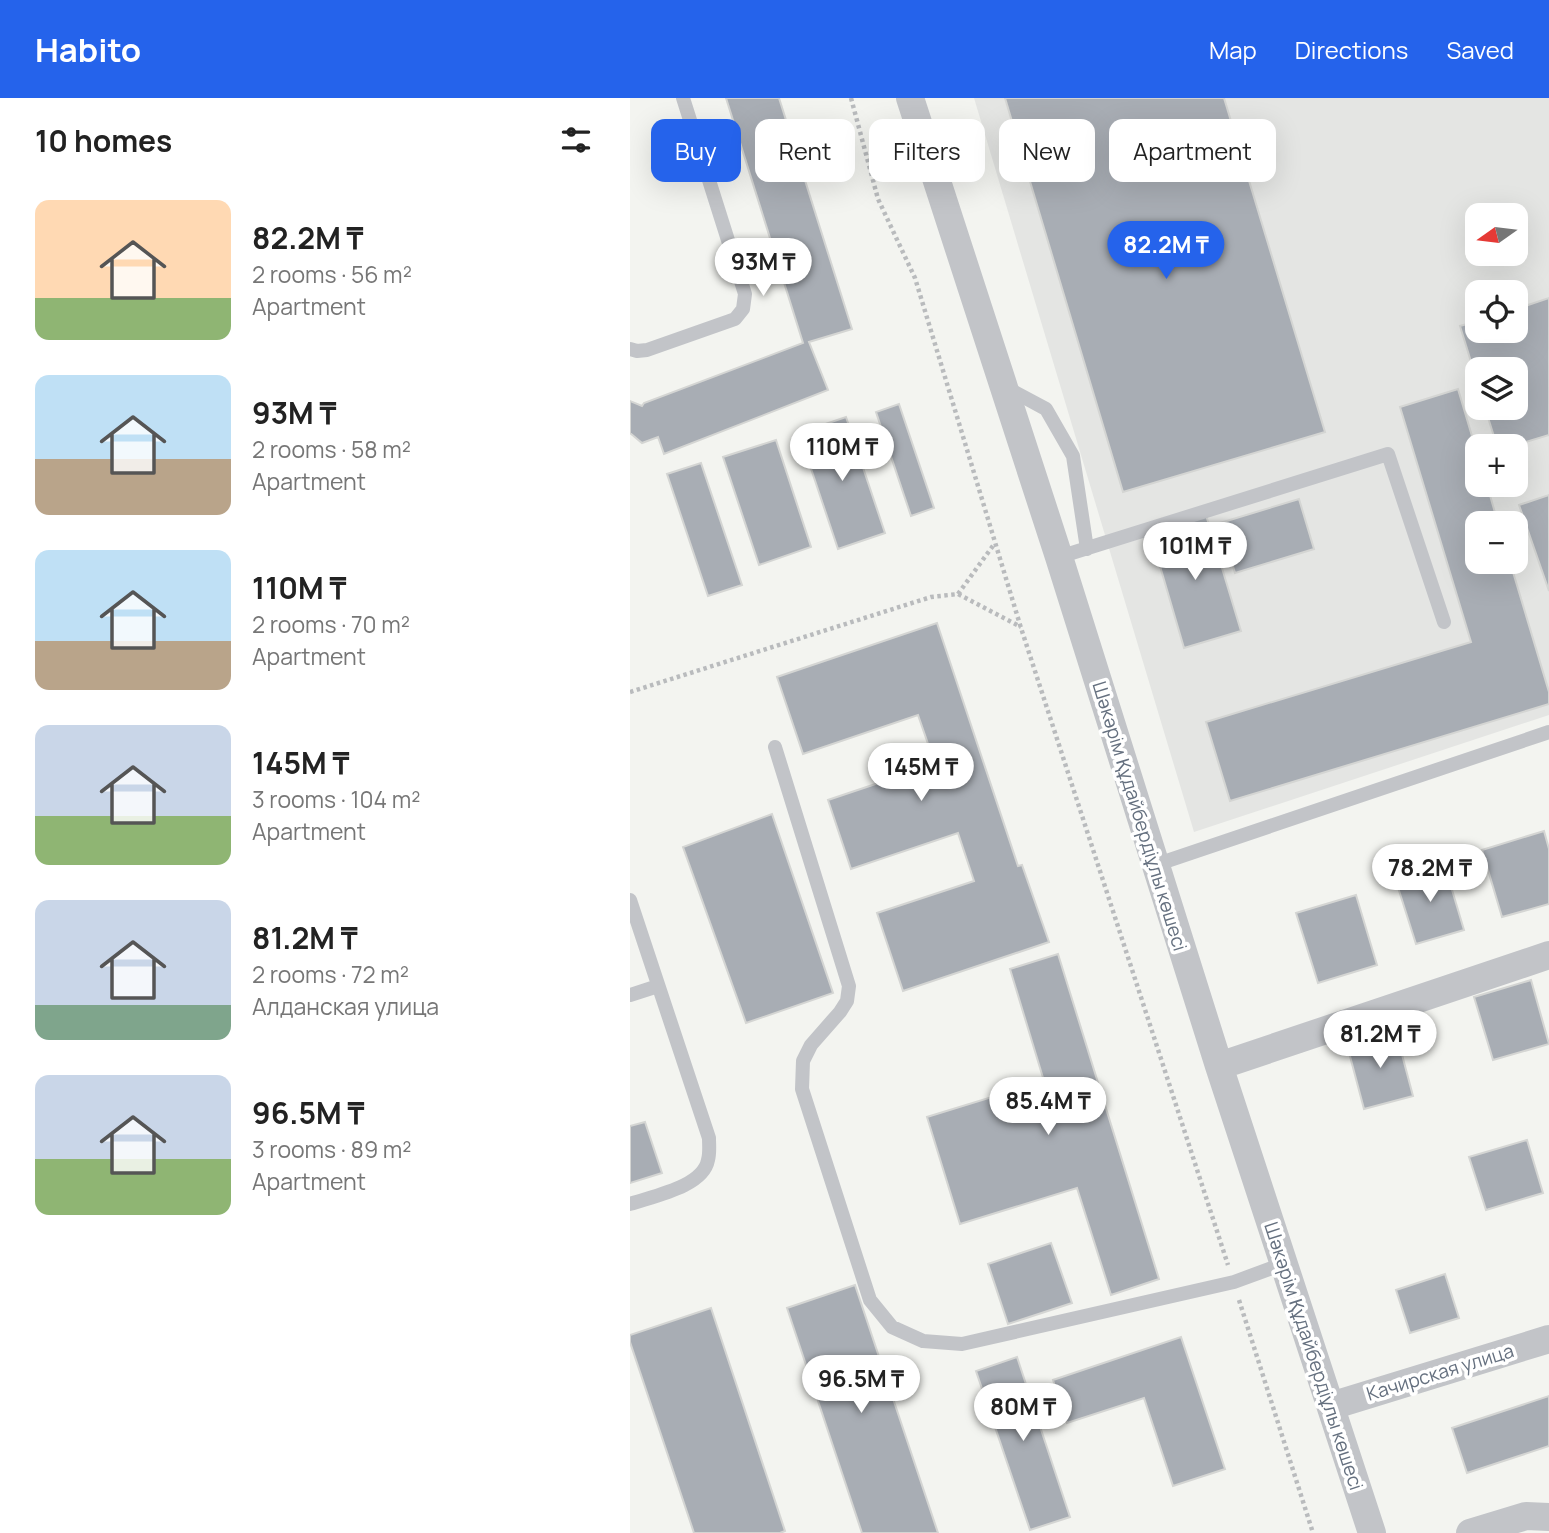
<!DOCTYPE html>
<html lang="en">
<head>
<meta charset="utf-8">
<style>
	:root { --surface:#fff; --page:#f6f6f6; --text:#222; --muted:#767676; --accent:#2563eb }
	body { margin:0; font-family:Manrope,sans-serif; background:var(--page); color:var(--text); height:100vh; display:flex; flex-direction:column; font-size:26px; white-space:nowrap }
	* { box-sizing:border-box; margin:0 }
	p { font-size:23px; color:var(--muted) }
	.icon { flex:none; width:38px; height:38px; fill:none; stroke:currentColor; stroke-width:2; stroke-linecap:round; stroke-linejoin:round }
	.map { position:relative; flex:1; overflow:hidden }
	.side { display:flex; flex-direction:column; background:var(--surface); width:630px }
	.side>* { flex:none }
	.guide { position:absolute; left:21px; top:21px; width:665px; height:63px; display:flex; gap:14px }
	.needle { width:46px; rotate:256deg }
	.tools { position:absolute; left:835px; top:105px; display:grid; gap:14px }
	.tools a { display:grid; place-items:center; width:63px; height:63px; border-radius:14px; background:var(--surface); box-shadow:0 7px 28px #0002; font-size:35px }
	.price { position:absolute; translate:-50% -60px; padding:0 16px; border-radius:24px; background:#fff; color:#222; font-size:23px; line-height:46px; filter:drop-shadow(0 2px 4px #0008) }
	.price::after { content:''; position:absolute; left:50%; top:42px; width:21px; height:16px; margin-left:-10px; background:inherit; clip-path:polygon(0 0,100% 0,50% 100%) }
	.price.on { background:var(--accent); color:#fff }
	ul { padding:0; list-style:none }
	li { display:flex; align-items:center; gap:21px; height:175px; padding:0 35px }
	li span { display:grid; place-items:center; flex:none; width:196px; height:140px; border-radius:14px; color:#555 }
	li>.icon { margin-inline-start:auto }
	span .icon { width:84px; height:84px; fill:#fffc; stroke-width:1 }
	li b { font-size:30px }
	h2 { display:flex; justify-content:space-between; align-items:center; height:84px; padding:0 35px; font-size:30px }
	.tag { padding:0 24px; border-radius:14px; background:var(--surface); box-shadow:0 7px 28px #0002; font-size:24px; line-height:63px }
	.tag.on { background:var(--accent); color:#fff }
	header { display:flex; align-items:center; gap:42px; box-sizing:border-box; height:98px; padding:0 35px; background:var(--accent); color:#fff }
	header strong { font-size:33px }
	nav { display:flex; gap:38px; margin-inline-start:auto; font-size:24px }
	main { display:flex; flex:1; min-height:0 }
	.map>svg:first-child { display:block }
	.built { fill:#e4e5e3; fill-rule:evenodd }
	.building { fill:#a8adb4; stroke:#d4d5d3; stroke-width:2 }
	.lines { fill:none; stroke-linecap:round; stroke-linejoin:round }
	.path { stroke:#b9bbbd; stroke-width:4.5; stroke-dasharray:3.5 3.5; stroke-linecap:butt }
	.service { stroke:#c2c4c8; stroke-width:14 }
	.minor { stroke:#c2c4c8; stroke-width:28 }
	.labels { text-anchor:middle; stroke-width:7; stroke-linejoin:round; paint-order:stroke }
	.street-label { font-size:19px; fill:#65707f; stroke:#fff }
</style>
</head>
<body>
<header>
<strong>Habito</strong>
<nav><a>Map</a><a>Directions</a><a>Saved</a></nav>
</header>
<main>
<section class="side">
<h2>10 homes<svg class="icon" aria-label="filters" viewBox="0 0 24 24"><path d="M4 7h16M4 17h16"/><circle cx="9" cy="7" r="2"/><circle cx="15" cy="17" r="2"/></svg></h2>
<ul>
<li><span style="background:linear-gradient(#ffd9b3 70%,#8fb573 0)"><svg class="icon" aria-label="home" viewBox="0 0 24 24"><path d="M3 11l9-7 9 7M6 9v11h12V9"/></svg></span><div><b>82.2M ₸</b><p>2 rooms · 56 m²</p><p>Apartment</p></div></li>
<li><span style="background:linear-gradient(#bfe0f5 60%,#b9a48a 0)"><svg class="icon" aria-label="home" viewBox="0 0 24 24"><path d="M3 11l9-7 9 7M6 9v11h12V9"/></svg></span><div><b>93M ₸</b><p>2 rooms · 58 m²</p><p>Apartment</p></div></li>
<li><span style="background:linear-gradient(#bfe0f5 65%,#b9a48a 0)"><svg class="icon" aria-label="home" viewBox="0 0 24 24"><path d="M3 11l9-7 9 7M6 9v11h12V9"/></svg></span><div><b>110M ₸</b><p>2 rooms · 70 m²</p><p>Apartment</p></div></li>
<li><span style="background:linear-gradient(#c9d6e8 65%,#8fb573 0)"><svg class="icon" aria-label="home" viewBox="0 0 24 24"><path d="M3 11l9-7 9 7M6 9v11h12V9"/></svg></span><div><b>145M ₸</b><p>3 rooms · 104 m²</p><p>Apartment</p></div></li>
<li><span style="background:linear-gradient(#c9d6e8 75%,#7fa58c 0)"><svg class="icon" aria-label="home" viewBox="0 0 24 24"><path d="M3 11l9-7 9 7M6 9v11h12V9"/></svg></span><div><b>81.2M ₸</b><p>2 rooms · 72 m²</p><p>Алданская улица</p></div></li>
<li><span style="background:linear-gradient(#c9d6e8 60%,#8fb573 0)"><svg class="icon" aria-label="home" viewBox="0 0 24 24"><path d="M3 11l9-7 9 7M6 9v11h12V9"/></svg></span><div><b>96.5M ₸</b><p>3 rooms · 89 m²</p><p>Apartment</p></div></li>
</ul>
</section>
<div class="map">
<svg width="919" height="1435" viewBox="0 0 919 1435">
	<rect width="100%" height="100%" fill="#f3f4f0"/>
	<!-- built -->
	<path class="built" d="M344,0H919V617L564,734ZM847,117H886V156H847ZM847,194H886V233H847ZM847,271H886V310H847ZM847,348H886V387H847ZM847,425H886V464H847Z"/>
	<!-- building -->
	<path class="building" d="M96,0H149L222,231L179,244L198,292L34,356L28,339L12,345L0,335V303L12,308L14,305L173,245Z
		M375,0H594L695,334L493,394Z
		M919,200V337L882,348H867L855,310H886V271H847V283L830,228L847,223V233H886V211Z
		M828,291L847,355V387H857L868,425H847V464H880L919,594V606L600,703L576,624L841,544L770,309Z
		M269,306L304,410L281,418L246,314Z
		M216,319L255,435L208,451L169,335Z
		M146,342L181,449L129,467L93,359Z
		M71,365L112,487L78,498L37,376Z
		M919,397V493L889,407Z
		M669,401L684,451L605,475L590,425Z
		M576,417L611,533L554,550L520,434Z
		M307,525L388,768L392,767L419,844L273,893L247,815L344,783L328,735L221,771L198,702L305,666L288,617L173,656L147,579Z
		M142,716L203,895L116,925L53,749Z
		M914,733L919,751V806L872,819L852,752Z
		M814,765L834,832L786,846L765,780Z
		M726,797L747,867L688,885L666,815Z
		M428,856L529,1181L481,1197L447,1090L330,1126L297,1019L414,983L380,871Z
		M901,882L919,946L863,962L844,899Z
		M766,934L783,998L734,1011L717,947Z
		M15,1024L32,1075L0,1085V1028Z
		M897,1042L913,1095L856,1112L839,1059Z
		M421,1145L442,1205L378,1226L358,1166Z
		M815,1176L829,1220L780,1235L766,1192Z
		M225,1187L308,1435H232L157,1210Z
		M81,1210L155,1433L150,1435H64L0,1244V1237Z
		M551,1239L595,1371L543,1388L514,1300L437,1325L423,1282Z
		M387,1259L440,1419L400,1432L346,1273Z
		M919,1298V1348L837,1375L822,1330Z"/>
	<g class="lines">
		<!-- path -->
		<path class="path" d="M221,0L248,101L285,180L391,530L598,1167
			M328,496L365,445
			M0,594L301,499L328,496L391,529
			M609,1202L683,1435"/>
		<!-- service -->
		<path class="service" d="M0,251L7,253L17,252L105,221L113,211L115,196L53,0
			M375,289L416,311L443,358L457,451
			M429,459L758,356L814,524
			M145,649L219,888L217,903L210,914L181,947L173,963L172,991L240,1202L262,1229L293,1243L332,1246L604,1184L653,1166
			M525,767L919,634
			M0,802L79,1040C79,1047 80,1055 78,1062C73,1089 23,1098 0,1106
			M0,897L28,888"/>
		<!-- minor -->
		<path class="minor" d="M280,0L429,459L589,968L742,1435
			M589,968L919,857
			M701,1308L919,1241
			M840,1435L896,1418L919,1419"/>
	</g>
	<g class="labels">
		<!-- street labels -->
		<g class="street-label">
			<text transform="translate(510 718) rotate(73)" y="7">Шәкәрім Құдайбердіұлы көшесі</text>
			<text transform="translate(684 1258) rotate(72)" y="7">Шәкәрім Құдайбердіұлы көшесі</text>
			<text transform="translate(810 1274) rotate(-17)" y="7">Качирская улица</text>
		</g>
	</g>
</svg>
<div class="tools">
<a><svg class="needle" viewBox="-14 -14 28 28"><path d="M0-13l5 13h-10z" fill="#e53935"/><path d="M0 13l5-13h-10z" fill="#767676"/></svg></a>
<a><svg class="icon" aria-label="locate" viewBox="0 0 24 24"><circle cx="12" cy="12" r="6"/><path d="M12 2v4M12 18v4M2 12h4M18 12h4"/></svg></a>
<a><svg class="icon" aria-label="layers" viewBox="0 0 24 24"><path d="M12 4l9 5-9 5-9-5zM3 14l9 5 9-5"/></svg></a>
<a>+</a>
<a>−</a>
</div>
<b class="price on" style="left:536px;top:183px">82.2M ₸</b>
<b class="price" style="left:133px;top:200px">93M ₸</b>
<b class="price" style="left:212px;top:385px">110M ₸</b>
<b class="price" style="left:565px;top:484px">101M ₸</b>
<b class="price" style="left:291px;top:705px">145M ₸</b>
<b class="price" style="left:800px;top:806px">78.2M ₸</b>
<b class="price" style="left:750px;top:972px">81.2M ₸</b>
<b class="price" style="left:418px;top:1039px">85.4M ₸</b>
<b class="price" style="left:231px;top:1317px">96.5M ₸</b>
<b class="price" style="left:393px;top:1345px">80M ₸</b>
<div class="guide">
<a class="tag on">Buy</a>
<a class="tag">Rent</a>
<a class="tag">Filters</a>
<a class="tag">New</a>
<a class="tag">Apartment</a>
</div>
</div>
</main>
</body>
</html>
